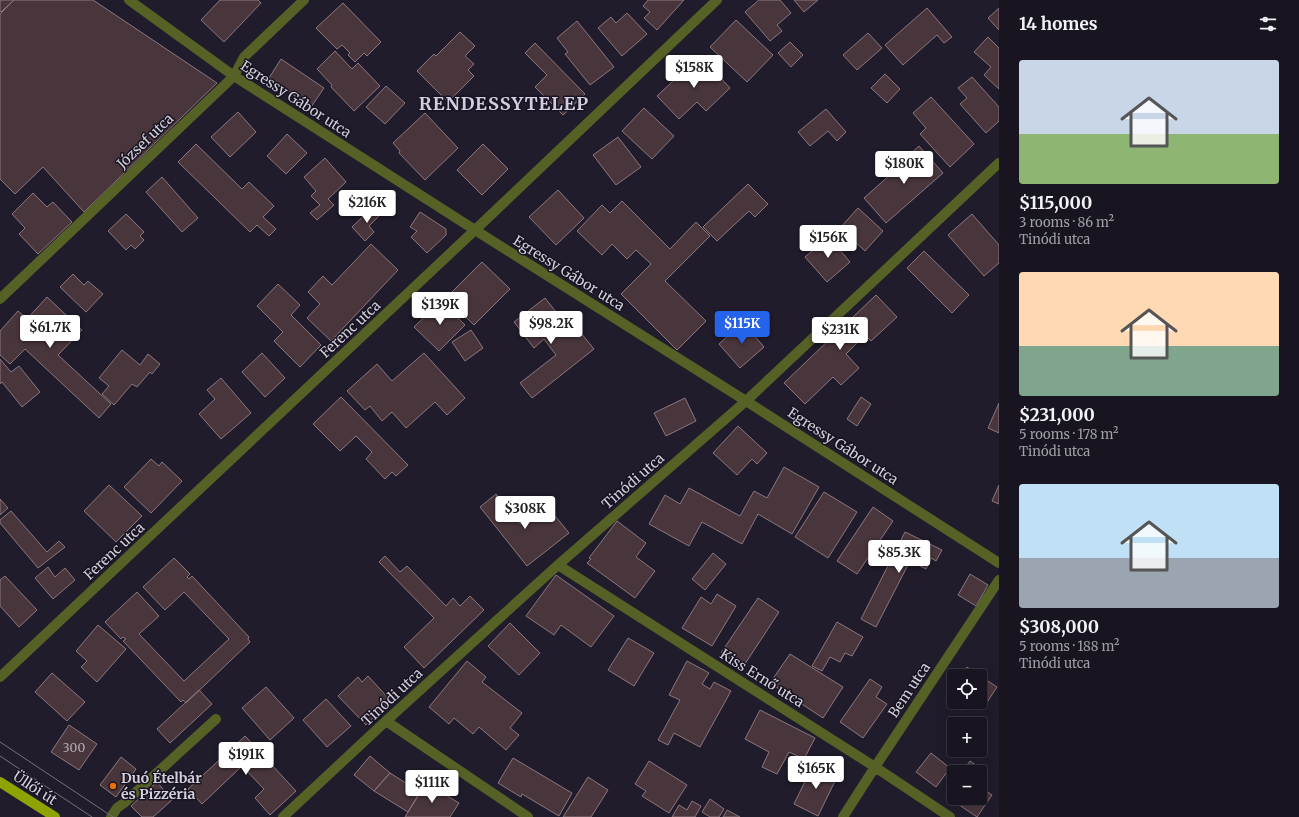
<!DOCTYPE html>
<html lang="en">
<head>
<meta charset="utf-8">
<style>
	:root { --surface:#181520; --page:#25222d; --text:#f1f3f6; --muted:#9f9fa5; --line:#36343e; --accent:#2563eb }
	body { margin:0; font-family:Merriweather,serif; background:var(--page); color:var(--text); height:100vh; display:flex; flex-direction:column; font-size:15px; white-space:nowrap }
	* { box-sizing:border-box; margin:0 }
	p { font-size:13px; color:var(--muted) }
	.icon { flex:none; width:22px; height:22px; fill:none; stroke:currentColor; stroke-width:2; stroke-linecap:round; stroke-linejoin:round }
	.map { position:relative; flex:1; overflow:hidden }
	.details { display:flex; flex-direction:column; background:var(--surface); width:300px }
	.details>* { flex:none }
	.fabs { position:absolute; left:947px; top:669px; display:grid; gap:8px }
	.fabs a { display:grid; place-items:center; width:40px; height:40px; border-radius:4px; background:var(--surface); box-shadow:0 4px 16px #0002,0 0 0 1px var(--line); font-size:20px }
	.price { position:absolute; translate:-50% -34px; padding:0 9px; border-radius:4px; background:#fff; color:#222; font-size:13px; line-height:26px; filter:drop-shadow(0 1px 2px #0008) }
	.price::after { content:''; position:absolute; left:50%; top:24px; width:12px; height:9px; margin-left:-6px; background:inherit; clip-path:polygon(0 0,100% 0,50% 100%) }
	.price.on { background:var(--accent); color:#fff }
	ul { padding:0; list-style:none }
	li { display:grid; align-content:center; gap:8px; height:212px; padding:0 20px }
	li span { display:grid; place-items:center; height:124px; border-radius:4px; color:#555 }
	li>.icon { margin-inline-start:auto }
	span .icon { width:72px; height:72px; fill:#fffc; stroke-width:1 }
	li b { font-size:17px }
	h2 { display:flex; justify-content:space-between; align-items:center; height:48px; padding:0 20px; font-size:17px }
	main { display:flex; flex:1; min-height:0 }
	.map>svg:first-child { display:block }
	.building { fill:#49363d; stroke:#8c777e }
	.lines { fill:none; stroke-linecap:round; stroke-linejoin:round }
	.minor { stroke:#566126; stroke-width:10 }
	.major { stroke:#8ea300; stroke-width:10 }
	.tram { stroke:#74707d; stroke-width:1 }
	.food-dot { fill:#e8710a; stroke:#171321; stroke-width:1.5 }
	.labels { text-anchor:middle; stroke-width:3; stroke-linejoin:round; paint-order:stroke }
	.number-label { font-size:12px; fill:#b0a9b3 }
	.street-label { font-size:14px; fill:#d2cfda; stroke:#171321 }
	.poi-label { font-size:14px; font-weight:bold; fill:#d2cfda; stroke:#171321; text-anchor:start }
	.district-label { font-size:18px; font-weight:bold; letter-spacing:1px; fill:#d2cde2; stroke:#171321 }
</style>
</head>
<body>
<main>
<div class="map">
<svg width="999" height="817" viewBox="0 0 999 817">
	<rect width="100%" height="100%" fill="#201c2b"/>
	<!-- building -->
	<path class="building" d="M0,0H14L1,12L0,11Z
		M14,0H93L217,83L84,212L43,167L15,194L0,179V14Z
		M220,0H258L261,3L224,42L201,20Z
		M648,0H684L657,30L644,18L650,12L643,6Z
		M759,0H780L791,13L777,25L782,31L770,41L745,12Z
		M794,0H818L804,12Z
		M343,3L381,42L367,56L364,53L355,62L348,55L350,53L342,45L337,49L316,28Z
		M927,8L952,37L944,43L937,35L903,65L885,45Z
		M999,8V30L988,18Z
		M627,13L647,34L622,56L598,28L611,17L616,23Z
		M736,20L773,55L747,82L710,47Z
		M577,21L614,67L590,85L565,54L568,52L557,38Z
		M460,32L475,46L465,56L474,64L468,70L474,76L448,102L417,71L434,54L436,56Z
		M868,33L882,48L857,70L843,55Z
		M988,37L999,48V89L984,75L991,67L974,52Z
		M790,42L803,55L791,67L778,53Z
		M535,43L585,94L563,115L535,87L547,75L525,53Z
		M335,51L352,69L358,63L380,86L354,111L331,87L332,85L317,69Z
		M700,56L730,88L706,111L697,102L679,119L657,96Z
		M281,59L324,88L311,107L269,78Z
		M885,74L900,89L887,103L871,88Z
		M972,77L999,107V121L986,133L960,104L967,98L958,88Z
		M386,86L405,103L385,124L366,107Z
		M931,97L974,144L950,167L920,134L926,128L913,113Z
		M644,108L674,136L652,159L622,131Z
		M826,109L846,132L837,141L828,131L810,146L798,132Z
		M238,112L256,132L230,157L211,137Z
		M425,113L458,148L425,180L399,153L400,151L393,143Z
		M287,134L307,153L286,174L267,156Z
		M618,137L641,167L616,185L593,155Z
		M196,144L242,189L249,182L274,206L263,217L276,229L269,236L257,225L250,232L178,162Z
		M483,144L508,169L482,195L457,170Z
		M919,146L943,173L886,223L864,198L891,174L889,173Z
		M325,158L346,182L328,199L334,205L317,220L310,213L320,205L311,196L316,191L304,177Z
		M162,177L198,218L182,232L146,192Z
		M748,184L768,204L755,217L749,211L717,241L703,227Z
		M558,190L584,218L556,245L529,217Z
		M33,193L47,207L53,202L72,222L38,254L19,234L25,228L12,214Z
		M622,201L670,249L696,222L710,236L665,281L706,321L677,350L621,294L651,264L636,250L627,259L612,244L602,255L577,231L602,205L610,213Z
		M374,206L381,214L369,226L374,232L365,241L352,227Z
		M858,208L883,231L865,251L840,228Z
		M420,212L446,229V235L427,253L411,237L417,231L410,227Z
		M126,214L144,232L140,236L144,240L135,249L131,245L126,250L108,231Z
		M972,214L999,245V263L984,276L948,235Z
		M829,237L850,262L827,282L805,257Z
		M371,244L398,270L331,341L307,318L320,304L308,292L323,276L332,285Z
		M924,251L969,295L952,313L907,268Z
		M482,262L510,289L474,325L446,298Z
		M73,274L84,285L88,281L103,294L86,312L60,287Z
		M278,284L300,305L291,315L321,345L300,367L274,341L283,332L257,306Z
		M876,295L897,317L871,341L865,335L846,354L859,368L841,385L833,377L805,404L784,383Z
		M47,297L82,330L58,355L111,404L99,418L25,349L10,364L0,355V331L18,311L27,319Z
		M545,298L576,337L581,333L594,349L532,398L520,383L556,355L544,339L534,348L514,322Z
		M441,301L465,325L439,351L414,327Z
		M743,322L764,347L740,368L719,344Z
		M471,330L483,348L465,361L452,342Z
		M122,350L140,365L148,354L160,364L152,374L150,372L137,387L132,384L114,405L102,394L109,386L99,378Z
		M262,353L285,378L265,397L242,372Z
		M424,353L465,398L447,415L435,402L406,428L392,412L382,421L370,406L365,410L347,391L377,364L392,381Z
		M0,359L11,372L19,366L40,392L22,407L2,382L0,384Z
		M221,378L251,413L221,439L199,414L215,399L207,390Z
		M341,397L408,465L396,476L392,472L385,479L366,459L372,452L356,436L340,451L313,424Z
		M861,397L871,404L857,426L847,419Z
		M685,398L696,421L666,436L654,413Z
		M999,403V433L988,428Z
		M738,426L767,453L757,464L752,459L737,475L713,453Z
		M151,459L159,466L162,462L182,481L151,513L124,487Z
		M784,467L819,487L792,534L758,514L742,544L702,522L689,546L649,524L665,495L680,504L689,488L740,516L754,491L767,498Z
		M109,485L142,516L116,542L84,511Z
		M999,485V504L992,501Z
		M824,492L857,512L828,558L795,537Z
		M496,494L520,524L540,509L545,516L551,511L569,533L527,566L480,507Z
		M0,499L8,508L0,515Z
		M873,507L893,521L857,574L837,561Z
		M11,511L47,552L59,541L65,547L38,568L0,523V520Z
		M617,521L646,543L636,557L655,571L635,598L587,563L591,559L589,558Z
		M905,532L942,550L936,561L931,558L926,569L910,561L876,627L861,619Z
		M713,553L726,564L705,590L692,579Z
		M385,556L400,572L407,566L446,606L453,598L460,606L470,596L484,610L424,668L404,647L434,618L379,562Z
		M174,558L190,574L187,577L189,579L192,576L249,637L248,639L250,642L186,703L183,700L181,702L123,641L126,639L123,637L121,639L105,622L137,592L159,616L139,634L184,681L229,639L184,592L165,610L143,587Z
		M48,567L55,577L65,568L75,580L53,599L35,578Z
		M970,574L988,585L976,606L958,595Z
		M556,575L614,616L591,647L561,625L554,635L526,616Z
		M5,576L37,610L19,627L0,606V580Z
		M717,594L736,606L712,646L682,628L701,597L711,604Z
		M758,598L779,612L743,667L721,653Z
		M837,622L863,637L852,656L845,653L840,662L830,657L822,671L812,666Z
		M510,623L540,653L519,675L488,646Z
		M98,625L126,649L97,682L81,667L87,661L76,651Z
		M628,638L654,653L634,686L608,670Z
		M790,654L843,687L823,718L770,683Z
		M467,661L486,677L482,682L522,713L510,728L519,735L506,750L479,727L473,734L454,718L449,724L429,707Z
		M687,661L709,673L702,684L710,689L714,682L731,691L700,747L674,733L668,745L658,740L680,700L669,695Z
		M967,667L997,687L986,704L980,700V676H962Z
		M52,673L85,702L67,721L35,692Z
		M368,676L391,701L366,725L338,696L358,677L362,682Z
		M870,679L882,687L876,697L887,704L863,738L840,722Z
		M266,687L294,718L270,740L242,708Z
		M954,688V702H966L961,710L946,701Z
		M199,690L212,704L170,743L157,729Z
		M326,699L351,726L327,747L303,720Z
		M760,710L815,738L804,759L789,752L777,774L762,767L769,752L745,739Z
		M69,725L97,744L79,770L51,752Z
		M245,736L296,791L270,815L255,798L264,789L242,766L202,804L188,789Z
		M931,753L950,768L936,787L916,772Z
		M370,756L390,773L374,791L354,775Z
		M121,757L136,769L116,797L100,785Z
		M513,758L572,793L559,816L522,794L521,797L498,783Z
		M649,761L687,785L669,813L642,796L646,791L635,784Z
		M970,761L984,771L980,777V772H962Z
		M814,763L838,775L818,816L794,804Z
		M390,773L420,792L408,812L374,791Z
		M588,777L608,790L591,817H563Z
		M157,782L172,800L153,817H142L131,806Z
		M426,783L459,803L450,817H405Z
		M954,784V798H980V787L992,795L977,817L946,796Z
		M710,799L724,809L719,817H710L702,812Z
		M692,801L701,806L695,817H672L679,805L687,810Z
		M727,810L740,817H723Z"/>
	<g class="lines">
		<!-- minor -->
		<path class="minor" d="M129,0L234,76L475,230L746,401L999,563
			M0,299L234,76L244,57L304,0
			M558,565L875,767L950,817
			M0,677L475,230L717,0
			M386,721L528,817
			M111,817L117,808L124,803L216,719
			M283,817L386,721L558,565L746,401L999,163
			M843,817L875,767L999,580"/>
		<!-- major -->
		<path class="major" d="M0,782L55,817"/>
		<!-- tram -->
		<path class="tram" d="M0,742L113,817
			M0,756L92,817"/>
	</g>
	<!-- markers -->
	<circle class="food-dot" cx="113" cy="786" r="4"/>
	<g class="labels">
		<!-- number labels -->
		<g class="number-label">
			<text x="74" y="752">300</text>
		</g>
		<!-- street labels -->
		<g class="street-label">
			<text transform="translate(296 99) rotate(33)" y="5">Egressy Gábor utca</text>
			<text transform="translate(145 141) rotate(-44)" y="5">József utca</text>
			<text transform="translate(569 273) rotate(32)" y="5">Egressy Gábor utca</text>
			<text transform="translate(350 329) rotate(-43)" y="5">Ferenc utca</text>
			<text transform="translate(843 446) rotate(33)" y="5">Egressy Gábor utca</text>
			<text transform="translate(633 481) rotate(-41)" y="5">Tinódi utca</text>
			<text transform="translate(114 551) rotate(-43)" y="5">Ferenc utca</text>
			<text transform="translate(762 678) rotate(32)" y="5">Kiss Ernő utca</text>
			<text transform="translate(909 690) rotate(-56)" y="5">Bem utca</text>
			<text transform="translate(392 697) rotate(-43)" y="5">Tinódi utca</text>
			<text transform="translate(35 788) rotate(33)" y="5">Üllői út</text>
		</g>
		<!-- poi labels -->
		<g class="poi-label">
			<text x="121" y="783">Duó Ételbár<tspan x="121" dy="16">és Pizzéria</tspan></text>
		</g>
		<!-- district labels -->
		<g class="district-label">
			<text x="504" y="110">RENDESSYTELEP</text>
		</g>
	</g>
</svg>
<div class="fabs">
<a><svg class="icon" aria-label="locate" viewBox="0 0 24 24"><circle cx="12" cy="12" r="6"/><path d="M12 2v4M12 18v4M2 12h4M18 12h4"/></svg></a>
<a>+</a>
<a>−</a>
</div>
<b class="price" style="left:694px;top:89px">$158K</b>
<b class="price" style="left:904px;top:185px">$180K</b>
<b class="price" style="left:367px;top:224px">$216K</b>
<b class="price" style="left:828px;top:259px">$156K</b>
<b class="price" style="left:440px;top:326px">$139K</b>
<b class="price" style="left:551px;top:345px">$98.2K</b>
<b class="price on" style="left:742px;top:345px">$115K</b>
<b class="price" style="left:50px;top:349px">$61.7K</b>
<b class="price" style="left:840px;top:351px">$231K</b>
<b class="price" style="left:525px;top:530px">$308K</b>
<b class="price" style="left:899px;top:574px">$85.3K</b>
<b class="price" style="left:246px;top:776px">$191K</b>
<b class="price" style="left:816px;top:790px">$165K</b>
<b class="price" style="left:432px;top:804px">$111K</b>
</div>
<section class="details">
<h2>14 homes<svg class="icon" aria-label="filters" viewBox="0 0 24 24"><path d="M4 7h16M4 17h16"/><circle cx="9" cy="7" r="2"/><circle cx="15" cy="17" r="2"/></svg></h2>
<ul>
<li><span style="background:linear-gradient(#c9d6e8 60%,#8fb573 0)"><svg class="icon" aria-label="home" viewBox="0 0 24 24"><path d="M3 11l9-7 9 7M6 9v11h12V9"/></svg></span><div><b>$115,000</b><p>3 rooms · 86 m²</p><p>Tinódi utca</p></div></li>
<li><span style="background:linear-gradient(#ffd9b3 60%,#7fa58c 0)"><svg class="icon" aria-label="home" viewBox="0 0 24 24"><path d="M3 11l9-7 9 7M6 9v11h12V9"/></svg></span><div><b>$231,000</b><p>5 rooms · 178 m²</p><p>Tinódi utca</p></div></li>
<li><span style="background:linear-gradient(#bfe0f5 60%,#9aa5b1 0)"><svg class="icon" aria-label="home" viewBox="0 0 24 24"><path d="M3 11l9-7 9 7M6 9v11h12V9"/></svg></span><div><b>$308,000</b><p>5 rooms · 188 m²</p><p>Tinódi utca</p></div></li>
</ul>
</section>
</main>
</body>
</html>
